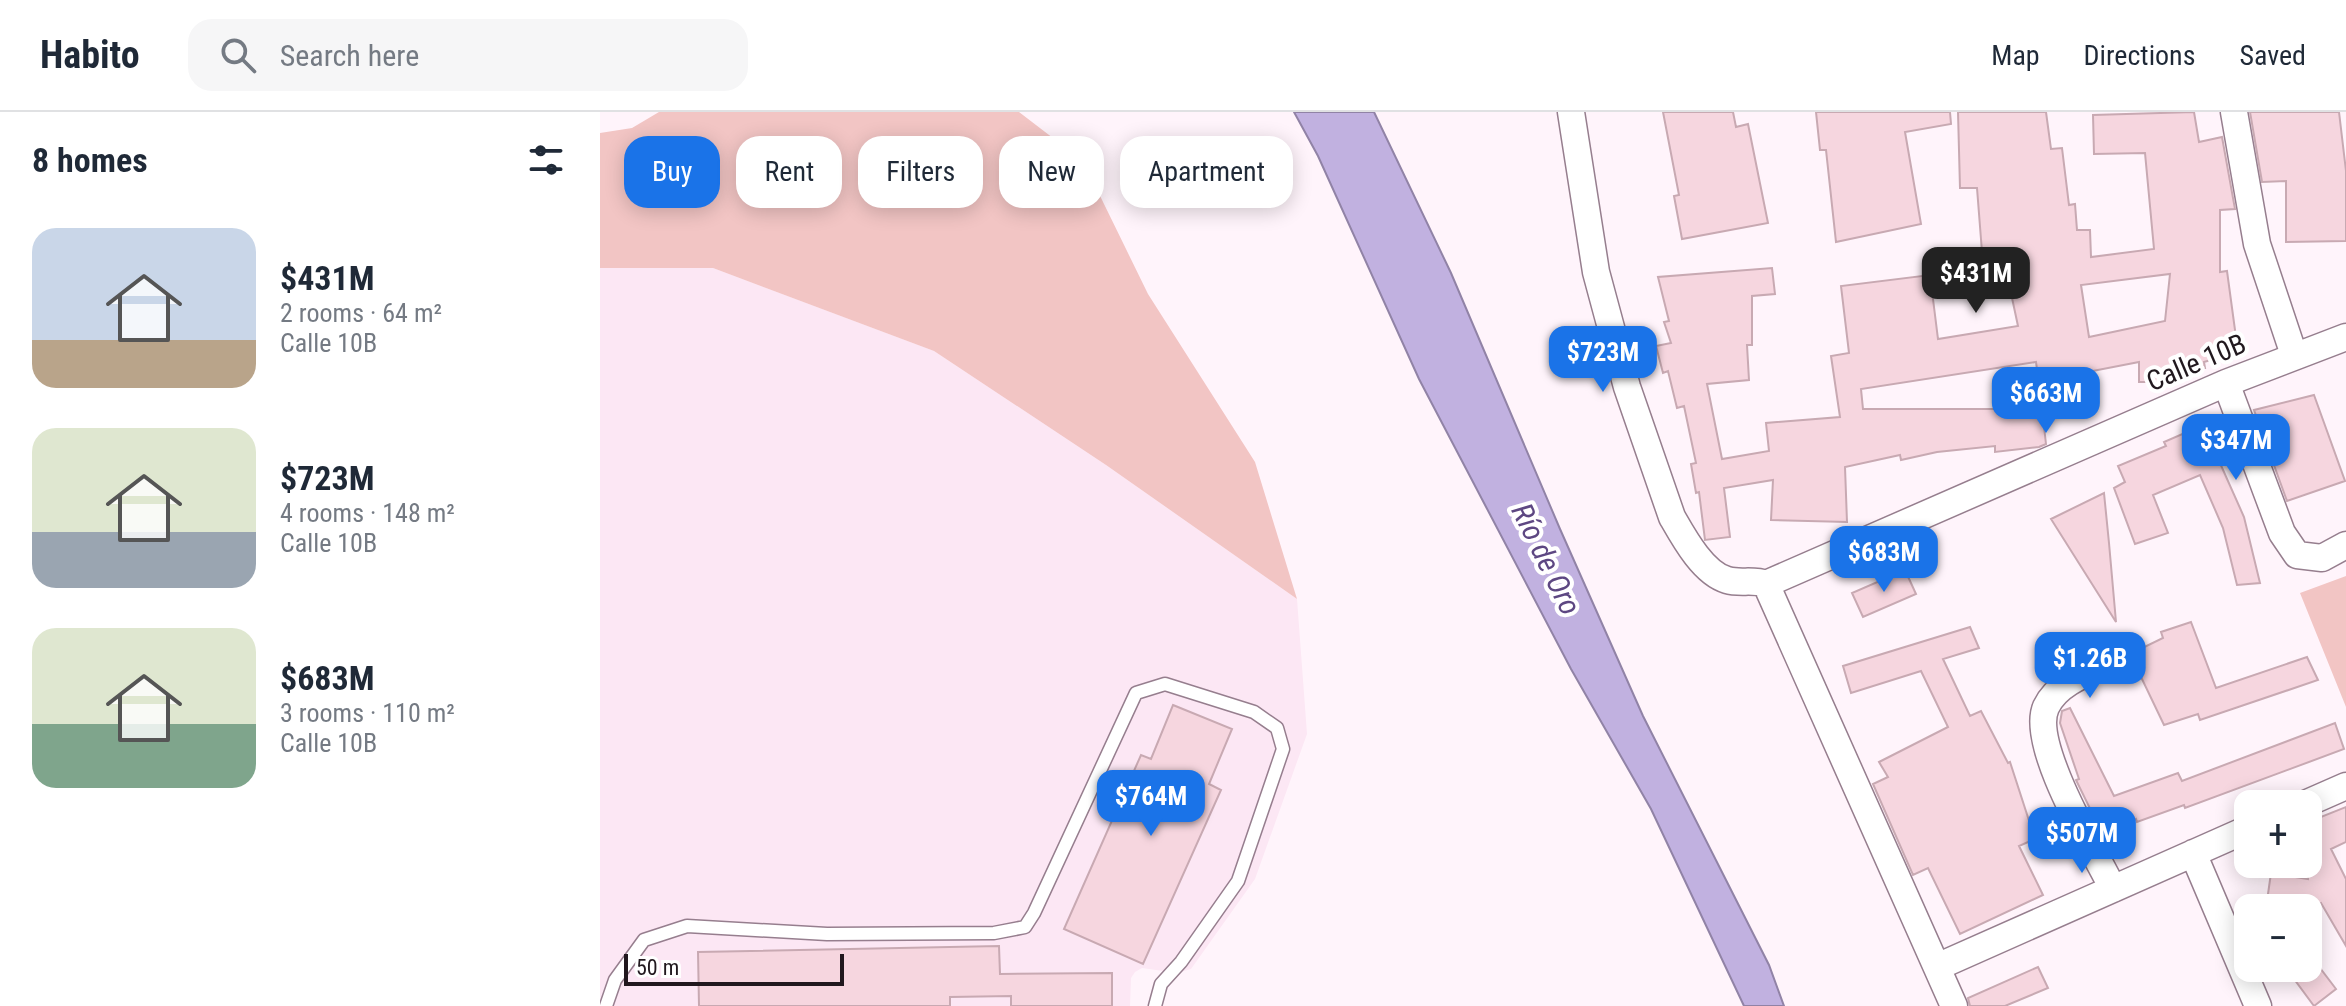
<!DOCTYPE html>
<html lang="en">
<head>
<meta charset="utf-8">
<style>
	:root { --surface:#fff; --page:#f6f6f7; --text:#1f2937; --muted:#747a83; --line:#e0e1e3; --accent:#1a73e8 }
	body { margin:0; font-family:"Roboto Condensed",sans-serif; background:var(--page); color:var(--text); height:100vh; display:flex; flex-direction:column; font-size:30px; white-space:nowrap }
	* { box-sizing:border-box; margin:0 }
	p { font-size:26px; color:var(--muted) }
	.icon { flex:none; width:44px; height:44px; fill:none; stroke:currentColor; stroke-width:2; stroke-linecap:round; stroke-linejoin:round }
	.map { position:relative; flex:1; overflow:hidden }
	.side { display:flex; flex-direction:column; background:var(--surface); width:600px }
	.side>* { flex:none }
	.guide { position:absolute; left:24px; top:24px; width:760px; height:72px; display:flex; gap:16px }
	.controls { position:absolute; left:1634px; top:678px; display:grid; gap:16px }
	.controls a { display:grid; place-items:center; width:88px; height:88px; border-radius:16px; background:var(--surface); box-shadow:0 4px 20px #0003; font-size:40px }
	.scale { position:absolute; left:24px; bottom:20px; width:220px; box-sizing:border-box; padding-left:8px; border:4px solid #21181e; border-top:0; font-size:22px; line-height:28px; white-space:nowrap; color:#21181e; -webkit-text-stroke:6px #fff; paint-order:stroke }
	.price { position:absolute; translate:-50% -68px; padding:0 18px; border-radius:16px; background:var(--accent); color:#fff; font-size:26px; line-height:52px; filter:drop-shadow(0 2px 4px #0008) }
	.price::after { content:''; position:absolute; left:50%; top:48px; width:24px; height:18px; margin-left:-12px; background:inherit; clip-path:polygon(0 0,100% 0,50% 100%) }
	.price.current { background:#222; color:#fff }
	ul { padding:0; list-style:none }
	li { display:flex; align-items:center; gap:24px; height:200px; padding:0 32px }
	li span { display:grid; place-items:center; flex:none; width:224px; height:160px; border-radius:24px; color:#555 }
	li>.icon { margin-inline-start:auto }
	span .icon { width:96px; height:96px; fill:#fffc; stroke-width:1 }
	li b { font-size:34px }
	h2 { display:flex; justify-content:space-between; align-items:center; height:96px; padding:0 32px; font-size:34px }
	.chip { padding:0 28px; border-radius:24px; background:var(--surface); box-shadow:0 4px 20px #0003; font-size:28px; line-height:72px }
	.chip.current { background:var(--accent); color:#fff }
	header { display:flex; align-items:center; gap:48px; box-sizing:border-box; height:112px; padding:0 40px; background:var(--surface); border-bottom:2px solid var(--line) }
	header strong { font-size:38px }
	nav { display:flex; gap:44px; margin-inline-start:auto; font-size:28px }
	.search { width:560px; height:72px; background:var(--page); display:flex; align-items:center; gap:20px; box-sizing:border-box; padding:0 28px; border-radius:24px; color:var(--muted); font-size:30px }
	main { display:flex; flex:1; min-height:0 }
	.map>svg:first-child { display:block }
	.built { fill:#fce7f4 }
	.green { fill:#f2c5c4 }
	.water { fill:#c1b1e0; stroke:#9183a6; stroke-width:2 }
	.building { fill:#f6d6df; stroke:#c8a9b2; stroke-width:2; fill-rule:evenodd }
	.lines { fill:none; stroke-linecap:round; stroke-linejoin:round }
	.lane-casing { stroke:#967e8e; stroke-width:15 }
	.street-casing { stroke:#967e8e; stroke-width:29 }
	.lane { stroke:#fff; stroke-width:12 }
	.street { stroke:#fff; stroke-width:26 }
	.labels { text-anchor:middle; stroke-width:8; stroke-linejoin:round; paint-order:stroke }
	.street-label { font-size:28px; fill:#21181e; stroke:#fff }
	.water-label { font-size:30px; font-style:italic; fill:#5d4782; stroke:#fff }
</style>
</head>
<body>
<header>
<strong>Habito</strong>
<div class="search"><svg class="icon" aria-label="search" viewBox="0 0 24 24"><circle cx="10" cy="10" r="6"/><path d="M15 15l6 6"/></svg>Search here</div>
<nav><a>Map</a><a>Directions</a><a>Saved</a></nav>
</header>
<main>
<section class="side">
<h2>8 homes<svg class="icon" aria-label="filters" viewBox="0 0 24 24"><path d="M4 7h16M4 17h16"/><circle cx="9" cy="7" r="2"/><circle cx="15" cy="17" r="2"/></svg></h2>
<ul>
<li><span style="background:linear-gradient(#c9d6e8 70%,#b9a48a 0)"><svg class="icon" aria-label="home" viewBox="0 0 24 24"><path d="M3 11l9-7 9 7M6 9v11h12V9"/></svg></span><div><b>$431M</b><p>2 rooms · 64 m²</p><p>Calle 10B</p></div></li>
<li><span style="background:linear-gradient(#dfe7d0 65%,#9aa5b1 0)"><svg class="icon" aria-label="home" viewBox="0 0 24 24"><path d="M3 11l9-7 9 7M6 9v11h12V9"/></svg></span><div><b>$723M</b><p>4 rooms · 148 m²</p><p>Calle 10B</p></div></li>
<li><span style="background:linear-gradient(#dfe7d0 60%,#7fa58c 0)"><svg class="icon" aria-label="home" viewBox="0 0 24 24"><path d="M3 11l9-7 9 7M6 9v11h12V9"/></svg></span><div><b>$683M</b><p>3 rooms · 110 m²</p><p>Calle 10B</p></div></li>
</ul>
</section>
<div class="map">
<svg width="1746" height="894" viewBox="0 0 1746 894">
	<rect width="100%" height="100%" fill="#fff4fb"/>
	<!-- built -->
	<path class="built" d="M0,156H113L334,239L506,353L697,487L707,622L655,767L591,857L577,861L542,856L535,860L531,866L530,894H0Z"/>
	<!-- green -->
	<path class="green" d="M59,0H419L483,49L548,182L655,350L697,487L506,353L334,239L113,156H0V21L32,16Z
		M1746,464V595L1700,481Z"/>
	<!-- water -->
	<path class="water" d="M694,0H774L851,161L960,417L1043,604L1169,853L1184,894H1144L1051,697L971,557L819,267L718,44Z"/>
	<!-- building -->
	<path class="building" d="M1063,0H1133L1136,15L1148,12L1168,111L1082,127L1074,84L1079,83Z
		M1216,0H1350L1351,12L1305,20L1321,112L1236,130L1226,38H1220Z
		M1358,0H1446L1451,37L1462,36L1469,93L1475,92L1477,118H1490L1491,145L1554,137L1545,41L1494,42L1493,3L1594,0L1599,30L1622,25L1635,97L1620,98V160L1627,159L1638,240L1604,250L1605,256L1567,255L1568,270H1539V250L1477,262L1481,290L1442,295L1436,250L1261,277L1263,297H1442L1446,332L1439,335L1395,340V334L1337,340L1301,348L1300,343L1245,355L1247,410L1171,408L1173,368L1124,376L1130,425L1105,428L1099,380L1096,381L1091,352L1096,351L1084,294L1077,296L1068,259L1063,261L1056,234L1071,231L1064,210L1069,209L1058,165L1172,156L1175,182L1152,184V233H1147L1149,268L1107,272L1122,347L1169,339L1166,311L1240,305L1231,244L1249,241L1241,174L1330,163L1338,227L1418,214L1402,139L1382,140L1377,76H1360ZM1570,162L1565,209L1489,225L1481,173Z
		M1650,0H1739L1746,59V129L1686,130V69L1662,70Z
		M1714,283L1745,369L1687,389L1654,298Z
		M1603,313L1644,405L1660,471L1637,473L1623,416L1600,363L1553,383L1568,421L1535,432L1514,376L1525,370L1518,354L1566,334L1564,330Z
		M1504,381L1509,431L1516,510L1451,407Z
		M1305,458L1316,482L1263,505L1252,481Z
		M1591,510L1616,576L1707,545L1718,568L1600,608L1598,602L1564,613L1530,542L1563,526L1561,520Z
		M1370,515L1379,536L1343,547L1370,604L1381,599L1408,651L1410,650L1435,727L1419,734L1443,783L1360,822L1328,756L1313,763L1273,672L1288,665L1279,650L1348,615L1321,559L1251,581L1243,554Z
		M573,593L632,617L609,672L621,678L543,852L464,817L541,643L551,647Z
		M1470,596L1514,684L1578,661L1582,669L1735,611L1744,637L1585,696L1584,693L1537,710L1536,707L1503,723L1476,668L1479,667L1460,611L1462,599Z
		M1746,695V730L1731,737L1746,767V834L1721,791L1708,797L1666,796L1671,761L1708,767V707L1715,705L1716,707Z
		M399,834L400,862L512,861V894H411V884L350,885V894H99L98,840Z
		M1438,855L1448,876L1405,894H1370L1368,886Z
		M1686,856H1720L1736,877L1714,894Z"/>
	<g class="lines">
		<!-- lane casing -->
		<g class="lane-casing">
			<path id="lane" d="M6,894L15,868L44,828L87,814L227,822L394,821L425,815L434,801L536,581L565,572L654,600L677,616L683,637L638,769L581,850L561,872L555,894"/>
		</g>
		<!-- street casing -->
		<g class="street-casing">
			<path id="street" d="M971,0L996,160L1027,275L1072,405C1084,426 1103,461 1127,468C1140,472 1153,467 1166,472L1354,894
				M1634,0L1657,132L1694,243
				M1626,271L1682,421L1697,443L1722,446L1746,433
				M1166,472L1626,271L1746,225
				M1510,551C1487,561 1457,571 1446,595C1429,632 1495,740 1513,777
				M1705,692L1746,674
				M1593,741L1658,894
				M1337,855L1648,717"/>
		</g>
		<!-- lane -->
		<use href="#lane" class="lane"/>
		<!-- street -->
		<use href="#street" class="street"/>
	</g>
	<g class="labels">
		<!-- street labels -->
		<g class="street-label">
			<text transform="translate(1596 250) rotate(-23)" y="10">Calle 10B</text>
		</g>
		<!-- water labels -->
		<g class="water-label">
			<text transform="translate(946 447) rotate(64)" y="10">Río de Oro</text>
		</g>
	</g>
</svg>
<div class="controls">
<a>+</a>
<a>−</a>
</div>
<div class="scale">50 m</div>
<b class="price current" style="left:1376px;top:203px">$431M</b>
<b class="price" style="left:1003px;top:282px">$723M</b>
<b class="price" style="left:1446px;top:323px">$663M</b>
<b class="price" style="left:1636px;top:370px">$347M</b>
<b class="price" style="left:1284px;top:482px">$683M</b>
<b class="price" style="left:1490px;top:588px">$1.26B</b>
<b class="price" style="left:551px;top:726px">$764M</b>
<b class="price" style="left:1482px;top:763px">$507M</b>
<div class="guide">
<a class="chip current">Buy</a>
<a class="chip">Rent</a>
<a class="chip">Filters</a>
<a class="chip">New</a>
<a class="chip">Apartment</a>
</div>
</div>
</main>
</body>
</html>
